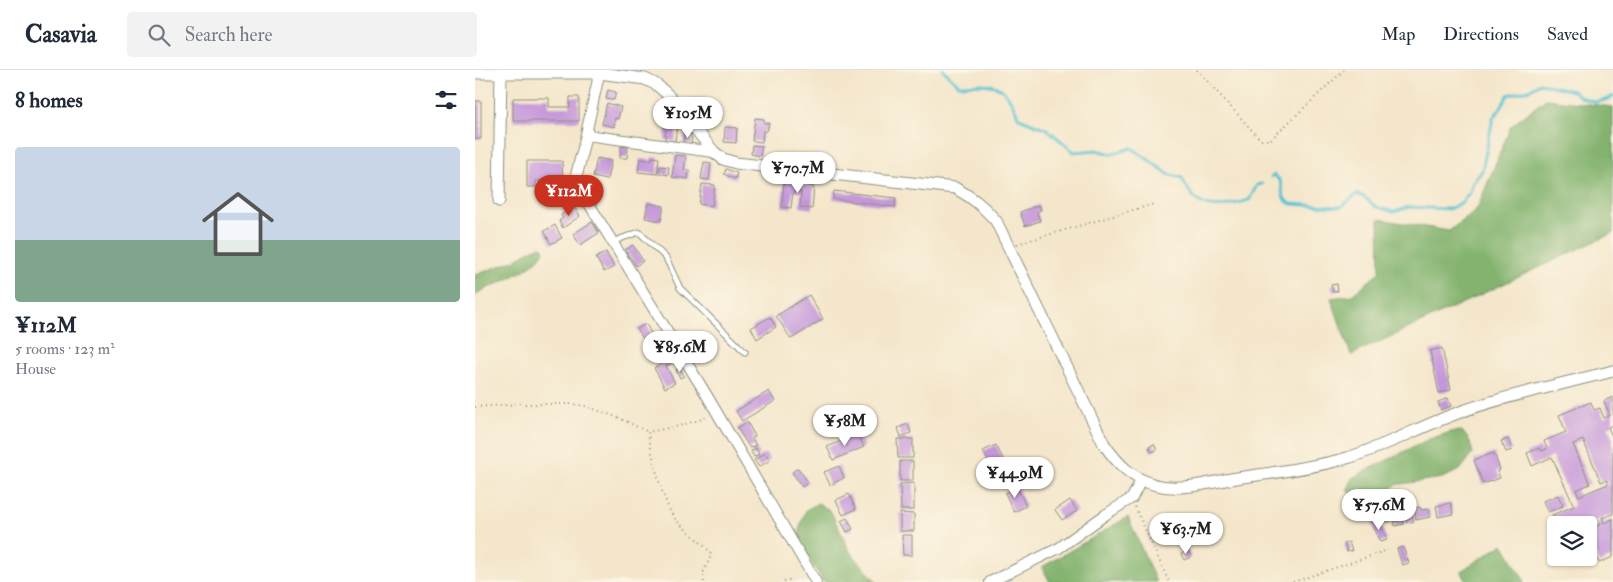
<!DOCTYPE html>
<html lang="en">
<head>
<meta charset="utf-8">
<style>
	:root { --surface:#fff; --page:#f2f2f3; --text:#1f2937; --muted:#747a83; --line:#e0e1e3; --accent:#c8321e }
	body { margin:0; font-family:"IM FELL Double Pica",serif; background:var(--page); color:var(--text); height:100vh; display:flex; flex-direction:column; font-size:19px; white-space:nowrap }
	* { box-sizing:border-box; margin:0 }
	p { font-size:16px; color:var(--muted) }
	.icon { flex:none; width:28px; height:28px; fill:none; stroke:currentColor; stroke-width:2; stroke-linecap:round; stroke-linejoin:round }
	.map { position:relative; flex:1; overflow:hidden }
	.sheet { display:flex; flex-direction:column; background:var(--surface); width:475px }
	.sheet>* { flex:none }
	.buttons { position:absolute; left:1072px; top:446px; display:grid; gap:10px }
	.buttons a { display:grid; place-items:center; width:50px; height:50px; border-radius:5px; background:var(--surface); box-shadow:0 1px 4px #0004; font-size:25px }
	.price { position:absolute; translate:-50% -42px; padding:0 11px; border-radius:18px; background:#fff; color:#222; font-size:16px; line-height:32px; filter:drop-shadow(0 1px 2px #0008) }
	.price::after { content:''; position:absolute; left:50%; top:30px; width:15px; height:11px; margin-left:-8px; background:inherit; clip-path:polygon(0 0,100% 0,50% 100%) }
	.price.current { background:var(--accent); color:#fff }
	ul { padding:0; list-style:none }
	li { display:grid; align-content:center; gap:10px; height:265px; padding:0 15px }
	li span { display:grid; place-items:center; height:155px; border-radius:5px; color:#555 }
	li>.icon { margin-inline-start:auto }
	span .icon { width:90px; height:90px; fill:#fffc; stroke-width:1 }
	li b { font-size:21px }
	h2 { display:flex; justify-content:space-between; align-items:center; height:60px; padding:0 15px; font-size:21px }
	header { display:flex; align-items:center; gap:30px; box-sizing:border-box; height:70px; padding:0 25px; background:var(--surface); border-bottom:1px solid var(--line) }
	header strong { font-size:24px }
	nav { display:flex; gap:28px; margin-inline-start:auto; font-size:18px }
	.search { width:350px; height:45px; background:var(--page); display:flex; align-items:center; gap:12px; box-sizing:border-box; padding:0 18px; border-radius:5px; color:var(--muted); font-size:19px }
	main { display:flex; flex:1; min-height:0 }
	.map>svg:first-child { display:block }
	.forest { fill:#83b36e; stroke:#517851 }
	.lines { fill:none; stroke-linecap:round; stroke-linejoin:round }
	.stream { stroke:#57c2d2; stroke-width:3 }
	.building { fill:#c597da; fill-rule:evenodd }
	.service-casing { stroke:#8a927f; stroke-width:7 }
	.minor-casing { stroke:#8a927f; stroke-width:12 }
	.tertiary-casing { stroke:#8a927f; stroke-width:13 }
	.path { stroke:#8a927f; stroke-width:2; stroke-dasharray:1 4; stroke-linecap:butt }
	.service { stroke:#fff; stroke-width:5 }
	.minor { stroke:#fff; stroke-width:10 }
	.tertiary { stroke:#fff; stroke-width:11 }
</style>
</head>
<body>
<header>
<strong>Casavia</strong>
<div class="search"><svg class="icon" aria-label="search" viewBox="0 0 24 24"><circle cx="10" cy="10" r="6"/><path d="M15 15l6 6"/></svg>Search here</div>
<nav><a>Map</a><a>Directions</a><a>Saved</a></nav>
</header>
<main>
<section class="sheet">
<h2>8 homes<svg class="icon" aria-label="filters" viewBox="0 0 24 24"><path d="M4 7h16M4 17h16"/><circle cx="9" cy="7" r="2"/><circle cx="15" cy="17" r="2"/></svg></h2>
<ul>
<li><span style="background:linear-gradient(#c9d6e8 60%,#7fa58c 0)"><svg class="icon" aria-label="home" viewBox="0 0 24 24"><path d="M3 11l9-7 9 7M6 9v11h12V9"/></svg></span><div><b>¥112M</b><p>5 rooms · 123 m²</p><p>House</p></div></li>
</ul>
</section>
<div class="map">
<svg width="1138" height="512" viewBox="0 0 1138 512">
	<rect width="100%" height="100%" fill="#fcf5e5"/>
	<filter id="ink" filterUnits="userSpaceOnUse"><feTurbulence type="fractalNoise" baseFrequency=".02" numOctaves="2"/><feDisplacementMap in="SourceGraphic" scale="10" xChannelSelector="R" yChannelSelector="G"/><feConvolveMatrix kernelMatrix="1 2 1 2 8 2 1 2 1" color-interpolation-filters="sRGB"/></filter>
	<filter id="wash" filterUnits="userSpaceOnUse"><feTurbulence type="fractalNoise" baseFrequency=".0096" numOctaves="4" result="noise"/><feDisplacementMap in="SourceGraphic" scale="20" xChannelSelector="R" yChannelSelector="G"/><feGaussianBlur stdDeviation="1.12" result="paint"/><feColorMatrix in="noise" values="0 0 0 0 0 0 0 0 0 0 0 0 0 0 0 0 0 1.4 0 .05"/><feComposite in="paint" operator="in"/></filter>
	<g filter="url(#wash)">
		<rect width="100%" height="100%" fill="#f4e6ca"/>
		<!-- forest -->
		<path class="forest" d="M1071,29L1138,37V163L876,285L856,228L877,225L905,202L904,149L974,161L1002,139L1036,56Z
			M66,176L69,180C62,199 23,213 4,222L0,227V205L38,191L56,180Z
			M976,362L987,361L994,370L998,383L985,400L967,408L920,415L910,425L887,431L876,426L872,418L877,408L954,369Z
			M343,433L356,442L375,482L402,512H349L325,475V457L331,440Z
			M653,447L681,512H575L567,497Z
			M1028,474L1050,512H992L986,501Z"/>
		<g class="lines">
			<!-- stream -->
			<path class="stream" d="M468,0L484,15C521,13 529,12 544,48L572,59L599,82L622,80L636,84L657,78L693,104L707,108C723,144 741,139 774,130L782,115L787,114
				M796,107L799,105C801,107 804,109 805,111C810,122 803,126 816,134L866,137L882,124L889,127L901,137L919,142L934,137L974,139L986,133L995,122L998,112L1007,101L1018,48L1025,39L1033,25L1054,20L1065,13L1098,21L1107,28L1121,32L1134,29L1138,26"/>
		</g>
		<g id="blocks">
			<!-- building -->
			<path class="building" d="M133,20L141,22L139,30L131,29Z
				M95,27H104V51H38V28H74V37H95Z
				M218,28L234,29L233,42L223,41L217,33Z
				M0,31H6V69H0Z
				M132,33L146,37L143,49L140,48L139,57L127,54Z
				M280,48L289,49V53H294L292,61H288L287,72L277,71Z
				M191,55L202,56L200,71L190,70Z
				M250,57L262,58L261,73L249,72Z
				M210,63H215L217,69L216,74L208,73Z
				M277,75L287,76L285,86L276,84Z
				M146,76L153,77L152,88H145Z
				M200,85L211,86L209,100H214L213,109L197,107Z
				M177,87L184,88L182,104L163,102L165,89L176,90Z
				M122,88L136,91L132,110L118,107Z
				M52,91H87L88,111H61V117H52Z
				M229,92L236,93L234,110L226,109Z
				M185,96L194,97L193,105L184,103Z
				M251,99L262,103L260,109L249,104Z
				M309,111L327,112V115L339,117L337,139L325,137L326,122H318L316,138L307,137Z
				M227,114L240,115L237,136L224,134Z
				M359,121L421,128L420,137L358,129Z
				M173,133L189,136L186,151L170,148Z
				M564,135L566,140L562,142L565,151L550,156L545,142Z
				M99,137L105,146L88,158L84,151L88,148L86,145Z
				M117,152L124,163L105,175L98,164Z
				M80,155L87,168L76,174L69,161Z
				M158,175L168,191L161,196L150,180Z
				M131,182L139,197L129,202L121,188Z
				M862,214L863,221L858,222L856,215Z
				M334,225L348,249L316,269L301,246Z
				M295,247L301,257L282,269L276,258Z
				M171,254L177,265L169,270L162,259Z
				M184,272L188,278L176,286L172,279Z
				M967,278L976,320L964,323L955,281Z
				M192,288L196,294L191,296L200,313L190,318L179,298L187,294L185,292Z
				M205,298L209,306L205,308L201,300Z
				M294,321L300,331L267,351L261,341Z
				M1138,327V355L1133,357L1138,369V444L1127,448L1129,453L1138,449V487L1124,493L1120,483L1114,486V460L1126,454L1124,449L1112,455H1081L1077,445L1099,436L1077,387L1057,396L1052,383L1065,378L1066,381L1072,379L1069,371L1091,362L1084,345L1116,332L1119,340L1125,338L1129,348L1135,345L1129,331ZM1108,370L1126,412L1132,410L1133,414L1104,426L1101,420L1115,414L1098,374Z
				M973,328L976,336L966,340L963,332Z
				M272,352L280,366L277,368L281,375L275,378L262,358Z
				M433,354L436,363L426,367L423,358Z
				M383,364L389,377L358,390L352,377Z
				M422,369H438V388H423Z
				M1033,369L1037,380L1031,382L1026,371Z
				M679,374L682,380L676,382L674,377Z
				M521,375L535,403L522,409L508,381Z
				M281,378L284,384L279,387L276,381Z
				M290,383L295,390L284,397L279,390Z
				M1019,383L1025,400L1022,401L1025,408L1008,414L999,390Z
				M425,391H438V411H425Z
				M364,396L369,408L355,415L349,402Z
				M323,398L333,412L327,417L317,402Z
				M439,413V440H426L425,414Z
				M542,417L551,436L539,442L530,423Z
				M374,424L381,439L368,445L361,430Z
				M1083,425L1088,436L1073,442L1068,431Z
				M595,430L602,441L587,450L580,440Z
				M976,433L978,444L963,447L961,436Z
				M945,437L946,440L954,439L955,447L941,450L939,438Z
				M914,441L916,451L906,453L904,443Z
				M936,441L939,451L932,453L930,442Z
				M425,443L439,444V461H425Z
				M372,448L378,459L372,462L366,451Z
				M928,449L929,454L920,456L919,451Z
				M904,450L912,470L905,472L897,453Z
				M427,465H437V485H428Z
				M717,466L720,473L711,477L708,471Z
				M874,472L877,481L872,482L869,474Z
				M928,477L934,493L927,495L922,479Z
				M713,480L716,487L709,490L706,484Z
				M1096,488H1111L1098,493Z"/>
		</g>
	</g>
	<g filter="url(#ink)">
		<use href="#blocks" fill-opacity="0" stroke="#8a927f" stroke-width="1"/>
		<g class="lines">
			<!-- service casing -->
			<g class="service-casing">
				<path id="service" d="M137,172L164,162L191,188L205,218L270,282"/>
			</g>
			<!-- minor casing -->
			<g class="minor-casing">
				<path id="minor" d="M111,65L239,82
					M106,87L125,0
					M100,111L231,324L341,512
					M515,512L584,478L630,445L657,428L666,410"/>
			</g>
			<!-- tertiary casing -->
			<g class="tertiary-casing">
				<path id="tertiary" d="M0,3H124L170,9L182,15L192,24L239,82L248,89L261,93L480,118C498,128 508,136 521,151L629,374C642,393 657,409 681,415C705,421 732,413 756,409C794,403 834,399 872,388C912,376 948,355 988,341C1036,324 1088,314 1138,301
					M100,111L106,87
					M24,131L26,0"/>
			</g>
			<!-- path -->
			<path class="path" d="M722,0L786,70H795L869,0
				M542,174L679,134
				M0,337L45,334H97L110,336L142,347L173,362
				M660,437L694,512
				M229,512C225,500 235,494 236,483C226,472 213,462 202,451C187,434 177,385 173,362L204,356L234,347
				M309,512L314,510L316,512
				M818,512L913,480"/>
			<!-- service -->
			<use href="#service" class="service"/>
			<!-- minor -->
			<use href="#minor" class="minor"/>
			<!-- tertiary -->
			<use href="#tertiary" class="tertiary"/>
		</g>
	</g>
</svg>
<div class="buttons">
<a><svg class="icon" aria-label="layers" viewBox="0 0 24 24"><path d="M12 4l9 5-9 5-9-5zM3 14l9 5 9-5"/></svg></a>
</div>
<b class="price" style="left:213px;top:69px">¥105M</b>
<b class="price" style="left:323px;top:124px">¥70.7M</b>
<b class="price current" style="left:94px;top:147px">¥112M</b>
<b class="price" style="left:205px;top:303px">¥85.6M</b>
<b class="price" style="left:370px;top:377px">¥58M</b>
<b class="price" style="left:540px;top:429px">¥44.9M</b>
<b class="price" style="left:904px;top:461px">¥57.6M</b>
<b class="price" style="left:711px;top:485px">¥63.7M</b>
</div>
</main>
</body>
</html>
